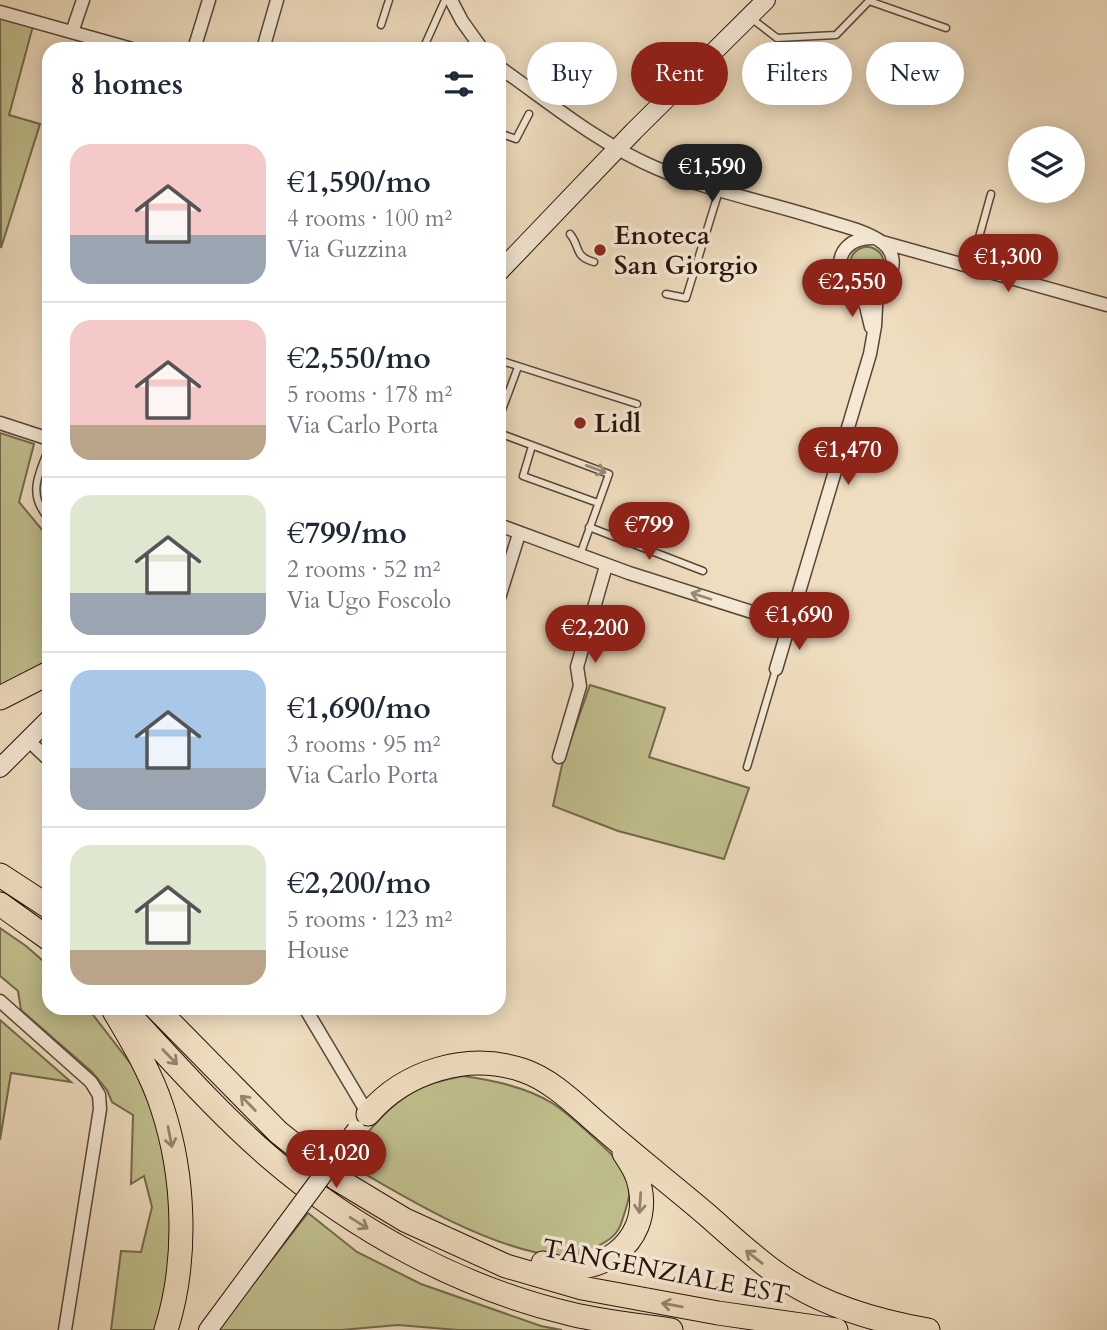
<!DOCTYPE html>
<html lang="en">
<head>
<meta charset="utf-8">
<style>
	:root { --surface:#fff; --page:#f2f2f3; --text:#1f2937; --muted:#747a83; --line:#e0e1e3; --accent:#8f2418 }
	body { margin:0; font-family:Cardo,serif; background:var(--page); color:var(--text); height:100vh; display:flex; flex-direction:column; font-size:26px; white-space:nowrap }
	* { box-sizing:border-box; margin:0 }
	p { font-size:23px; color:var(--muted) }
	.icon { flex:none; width:38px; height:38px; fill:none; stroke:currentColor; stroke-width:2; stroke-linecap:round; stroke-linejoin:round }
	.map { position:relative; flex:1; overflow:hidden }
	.side { position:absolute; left:42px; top:42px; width:464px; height:973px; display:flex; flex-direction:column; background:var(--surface); border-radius:21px; box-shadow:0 4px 18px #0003 }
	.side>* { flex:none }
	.hud { position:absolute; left:527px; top:42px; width:474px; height:63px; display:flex; gap:14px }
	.controls { position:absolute; left:1008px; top:126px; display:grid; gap:14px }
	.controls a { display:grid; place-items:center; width:77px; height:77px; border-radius:50%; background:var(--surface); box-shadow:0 4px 18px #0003; font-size:35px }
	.price { position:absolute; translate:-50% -60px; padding:0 16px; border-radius:24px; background:var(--accent); color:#fff; font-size:23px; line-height:46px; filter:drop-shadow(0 2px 4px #0008) }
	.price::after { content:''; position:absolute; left:50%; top:42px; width:21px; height:16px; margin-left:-10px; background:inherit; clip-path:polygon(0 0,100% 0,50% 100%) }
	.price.selected { background:#222; color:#fff }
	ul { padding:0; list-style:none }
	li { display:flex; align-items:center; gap:21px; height:175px; padding:0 28px }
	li+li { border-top:2px solid var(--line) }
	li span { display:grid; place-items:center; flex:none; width:196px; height:140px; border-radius:21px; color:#555 }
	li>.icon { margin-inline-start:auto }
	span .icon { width:84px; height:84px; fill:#fffc; stroke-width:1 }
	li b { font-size:30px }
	h2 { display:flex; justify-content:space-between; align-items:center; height:84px; padding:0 28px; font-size:30px }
	.tag { padding:0 24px; border-radius:32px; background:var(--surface); box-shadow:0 4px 18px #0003; font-size:24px; line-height:63px }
	.tag.selected { background:var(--accent); color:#fff }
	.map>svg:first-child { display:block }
	.green { fill:#c0bf8d; stroke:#73694c; stroke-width:2 }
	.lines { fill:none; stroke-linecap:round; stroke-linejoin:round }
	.lane-casing { stroke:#584638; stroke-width:9 }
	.street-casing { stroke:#584638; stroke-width:15 }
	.secondary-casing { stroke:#26130b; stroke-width:20 }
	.highway-casing { stroke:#26130b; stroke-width:25 }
	.lane { stroke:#f5e9d5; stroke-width:6 }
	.street { stroke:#f5e9d5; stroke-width:12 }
	.secondary { stroke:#f5e9d5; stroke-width:18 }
	.highway { stroke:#efddbf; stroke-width:23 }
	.secondary-bridge-casing { stroke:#26130b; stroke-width:20; stroke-linecap:butt }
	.secondary-bridge { stroke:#f5e9d5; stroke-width:18 }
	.oneway { stroke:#98897a }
	.oneway2 { stroke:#95826e }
	.poi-dot { fill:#8f2418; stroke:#f5e9d5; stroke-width:2.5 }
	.labels { text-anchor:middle; stroke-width:7; stroke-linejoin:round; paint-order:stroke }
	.poi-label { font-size:26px; font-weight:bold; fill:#26130b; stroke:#f5e9d5; text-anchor:start }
	.street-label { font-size:26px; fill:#26130b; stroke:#f5e9d5 }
</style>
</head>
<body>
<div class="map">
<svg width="1107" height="1330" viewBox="0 0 1107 1330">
	<rect width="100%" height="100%" fill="#efddbf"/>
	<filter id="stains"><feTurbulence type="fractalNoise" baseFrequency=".00286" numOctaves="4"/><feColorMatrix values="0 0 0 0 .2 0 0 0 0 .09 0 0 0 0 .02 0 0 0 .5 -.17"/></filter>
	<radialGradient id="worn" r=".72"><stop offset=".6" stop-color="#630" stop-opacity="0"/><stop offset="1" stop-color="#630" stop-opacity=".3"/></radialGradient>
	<!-- green -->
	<path class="green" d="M0,16L33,26L9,115L40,124L1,248Z
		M850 264a17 17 0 1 1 34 0a17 17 0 1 1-34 0Z
		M0,433L34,444L19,502L49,538V665L0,690Z
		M590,685L665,708L649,757L749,788L724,859L618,831L553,806L562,765Z
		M0,928L26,946L49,966V1008H88L90,1011L134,1068L156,1119L176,1209L168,1275L157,1330H111L121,1251L141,1252L152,1207L144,1176L131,1184L133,1115L112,1102L107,1090L92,1072L21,1010L18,991L0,976Z
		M0,1020L71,1082L11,1073L0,1140Z
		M463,1076C493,1080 526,1087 552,1103C574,1117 603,1147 623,1165C636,1181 628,1203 622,1221C618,1234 610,1240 598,1246C585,1252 571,1258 557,1256C487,1248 404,1197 343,1161C366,1136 391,1099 425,1086C437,1081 450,1079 463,1076Z
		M308,1213L357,1252L421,1284L541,1326L562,1330H458L398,1325L341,1330H217Z"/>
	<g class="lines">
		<!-- lane casing -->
		<g class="lane-casing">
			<path id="lane" d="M751,18L777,38L836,35L869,1L946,28
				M381,25L389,0
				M423,49L445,0
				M499,133L516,139L529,114
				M570,234C581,247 573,256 594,262
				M971,266L991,194
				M666,294L686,298L719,191
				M499,360L637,404
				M499,418L518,367
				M499,433L609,474L580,555
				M532,446L523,476L598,503
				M49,448C38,475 27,495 49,519
				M589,527L703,571
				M747,767L776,669"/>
		</g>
		<!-- street casing -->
		<g class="street-casing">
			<path id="street" d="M451,0L462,21L482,49
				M0,12L132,49
				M72,32L83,0
				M194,49L209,0
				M263,49L277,0
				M499,67C549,102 599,144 656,168C709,191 768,202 824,220C843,226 867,231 883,243C902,258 891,288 868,290C833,293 827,238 872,238
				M882,242L1107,305
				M854,287L866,306L871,327
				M0,423L49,439
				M499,525L629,573L790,624
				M499,598L519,534
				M776,669L870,354L875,326L877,288
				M28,740L49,760
				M559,757L580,686L577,667L606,566
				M0,1001L91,1082L99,1095L100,1109L65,1330
				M305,1008L368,1114"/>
		</g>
		<!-- secondary casing -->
		<g class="secondary-casing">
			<path id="secondary" d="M499,272L634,131L766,0
				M0,768L49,719
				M208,1330L285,1226"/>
		</g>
		<!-- highway casing -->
		<g class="highway-casing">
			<path id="highway" d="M0,698L49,673
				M0,875L49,907
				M0,904L49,939
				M123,1008C170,1058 216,1111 268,1156C354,1230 460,1288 571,1314C604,1322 638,1325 671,1330
				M156,1008L278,1132L337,1179L405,1220L506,1266L582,1288L718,1313L836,1330
				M114,1011C132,1041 151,1073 162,1107C185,1176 188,1261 166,1330
				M368,1114C405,1071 467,1052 522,1070C553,1080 579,1108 604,1129C637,1158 672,1185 706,1214C730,1235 753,1257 779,1275C823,1306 876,1321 928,1330
				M543,1263C594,1282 652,1245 640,1187C638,1174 631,1164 624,1153"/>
		</g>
		<!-- lane -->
		<use href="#lane" class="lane"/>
		<!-- street -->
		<use href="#street" class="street"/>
		<!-- secondary -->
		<use href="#secondary" class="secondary"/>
		<!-- highway -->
		<use href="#highway" class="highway"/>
		<!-- secondary-bridge casing -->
		<g class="secondary-bridge-casing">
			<path id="secondary-bridge" d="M285,1226L356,1130"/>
		</g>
		<!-- secondary-bridge -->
		<use href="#secondary-bridge" class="secondary-bridge"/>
	</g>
	<!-- one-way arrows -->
	<defs><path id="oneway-shaft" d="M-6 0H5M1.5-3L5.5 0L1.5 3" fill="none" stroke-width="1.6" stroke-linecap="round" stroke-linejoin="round" transform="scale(1.75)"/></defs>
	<g class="oneway">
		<use href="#oneway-shaft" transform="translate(596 469) rotate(20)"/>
		<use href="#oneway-shaft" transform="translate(701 596) rotate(-162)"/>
	</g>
	<g class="oneway2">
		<use href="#oneway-shaft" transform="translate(170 1057) rotate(46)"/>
		<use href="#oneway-shaft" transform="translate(248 1103) rotate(-134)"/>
		<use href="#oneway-shaft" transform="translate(170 1137) rotate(79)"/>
		<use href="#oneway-shaft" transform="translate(640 1203) rotate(94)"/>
		<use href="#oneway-shaft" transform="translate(359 1223) rotate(32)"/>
		<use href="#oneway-shaft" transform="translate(754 1257) rotate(-142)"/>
		<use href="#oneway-shaft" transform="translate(672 1305) rotate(-170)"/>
	</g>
	<!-- markers -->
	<g class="poi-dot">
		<circle cx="600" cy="250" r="7"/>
		<circle cx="580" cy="423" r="7"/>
	</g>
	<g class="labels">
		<!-- poi labels -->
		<g class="poi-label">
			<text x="614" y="244">Enoteca<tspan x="614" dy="30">San Giorgio</tspan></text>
			<text x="594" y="432">Lidl</text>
		</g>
		<!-- street labels -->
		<g class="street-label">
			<text transform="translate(666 1271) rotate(11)" y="9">TANGENZIALE EST</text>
		</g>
	</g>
	<rect width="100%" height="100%" filter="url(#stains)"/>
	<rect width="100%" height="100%" fill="url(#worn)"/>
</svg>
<div class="controls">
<a><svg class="icon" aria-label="layers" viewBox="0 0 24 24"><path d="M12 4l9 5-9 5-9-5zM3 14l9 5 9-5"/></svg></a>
</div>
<b class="price selected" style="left:712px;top:204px">€1,590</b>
<b class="price" style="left:1008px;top:294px">€1,300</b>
<b class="price" style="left:852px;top:319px">€2,550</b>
<b class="price" style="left:848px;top:487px">€1,470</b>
<b class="price" style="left:649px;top:562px">€799</b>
<b class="price" style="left:799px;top:652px">€1,690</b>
<b class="price" style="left:595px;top:665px">€2,200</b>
<b class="price" style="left:336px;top:1190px">€1,020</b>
<div class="hud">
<a class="tag">Buy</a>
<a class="tag selected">Rent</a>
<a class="tag">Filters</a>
<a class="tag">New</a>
</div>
<section class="side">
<h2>8 homes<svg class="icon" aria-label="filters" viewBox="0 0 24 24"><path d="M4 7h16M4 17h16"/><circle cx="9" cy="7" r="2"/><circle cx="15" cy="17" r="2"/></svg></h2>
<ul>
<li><span style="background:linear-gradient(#f6c9c9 65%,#9aa5b1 0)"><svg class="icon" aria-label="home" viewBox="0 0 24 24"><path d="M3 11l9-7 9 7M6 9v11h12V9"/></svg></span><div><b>€1,590/mo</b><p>4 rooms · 100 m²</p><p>Via Guzzina</p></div></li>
<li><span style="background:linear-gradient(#f6c9c9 75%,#b9a48a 0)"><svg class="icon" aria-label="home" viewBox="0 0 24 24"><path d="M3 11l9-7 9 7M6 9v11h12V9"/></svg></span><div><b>€2,550/mo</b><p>5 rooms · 178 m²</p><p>Via Carlo Porta</p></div></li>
<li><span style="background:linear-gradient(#dfe7d0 70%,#9aa5b1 0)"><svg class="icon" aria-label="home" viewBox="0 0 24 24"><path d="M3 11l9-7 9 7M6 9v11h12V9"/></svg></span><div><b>€799/mo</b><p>2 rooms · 52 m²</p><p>Via Ugo Foscolo</p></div></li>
<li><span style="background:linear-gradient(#a9c7e8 70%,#9aa5b1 0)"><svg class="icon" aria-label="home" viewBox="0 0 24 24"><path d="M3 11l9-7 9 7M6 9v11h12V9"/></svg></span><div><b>€1,690/mo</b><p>3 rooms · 95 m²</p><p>Via Carlo Porta</p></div></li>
<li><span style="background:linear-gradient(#dfe7d0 75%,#b9a48a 0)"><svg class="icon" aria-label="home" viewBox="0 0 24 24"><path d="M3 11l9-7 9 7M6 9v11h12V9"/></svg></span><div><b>€2,200/mo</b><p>5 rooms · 123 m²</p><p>House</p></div></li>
</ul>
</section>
</div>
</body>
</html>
